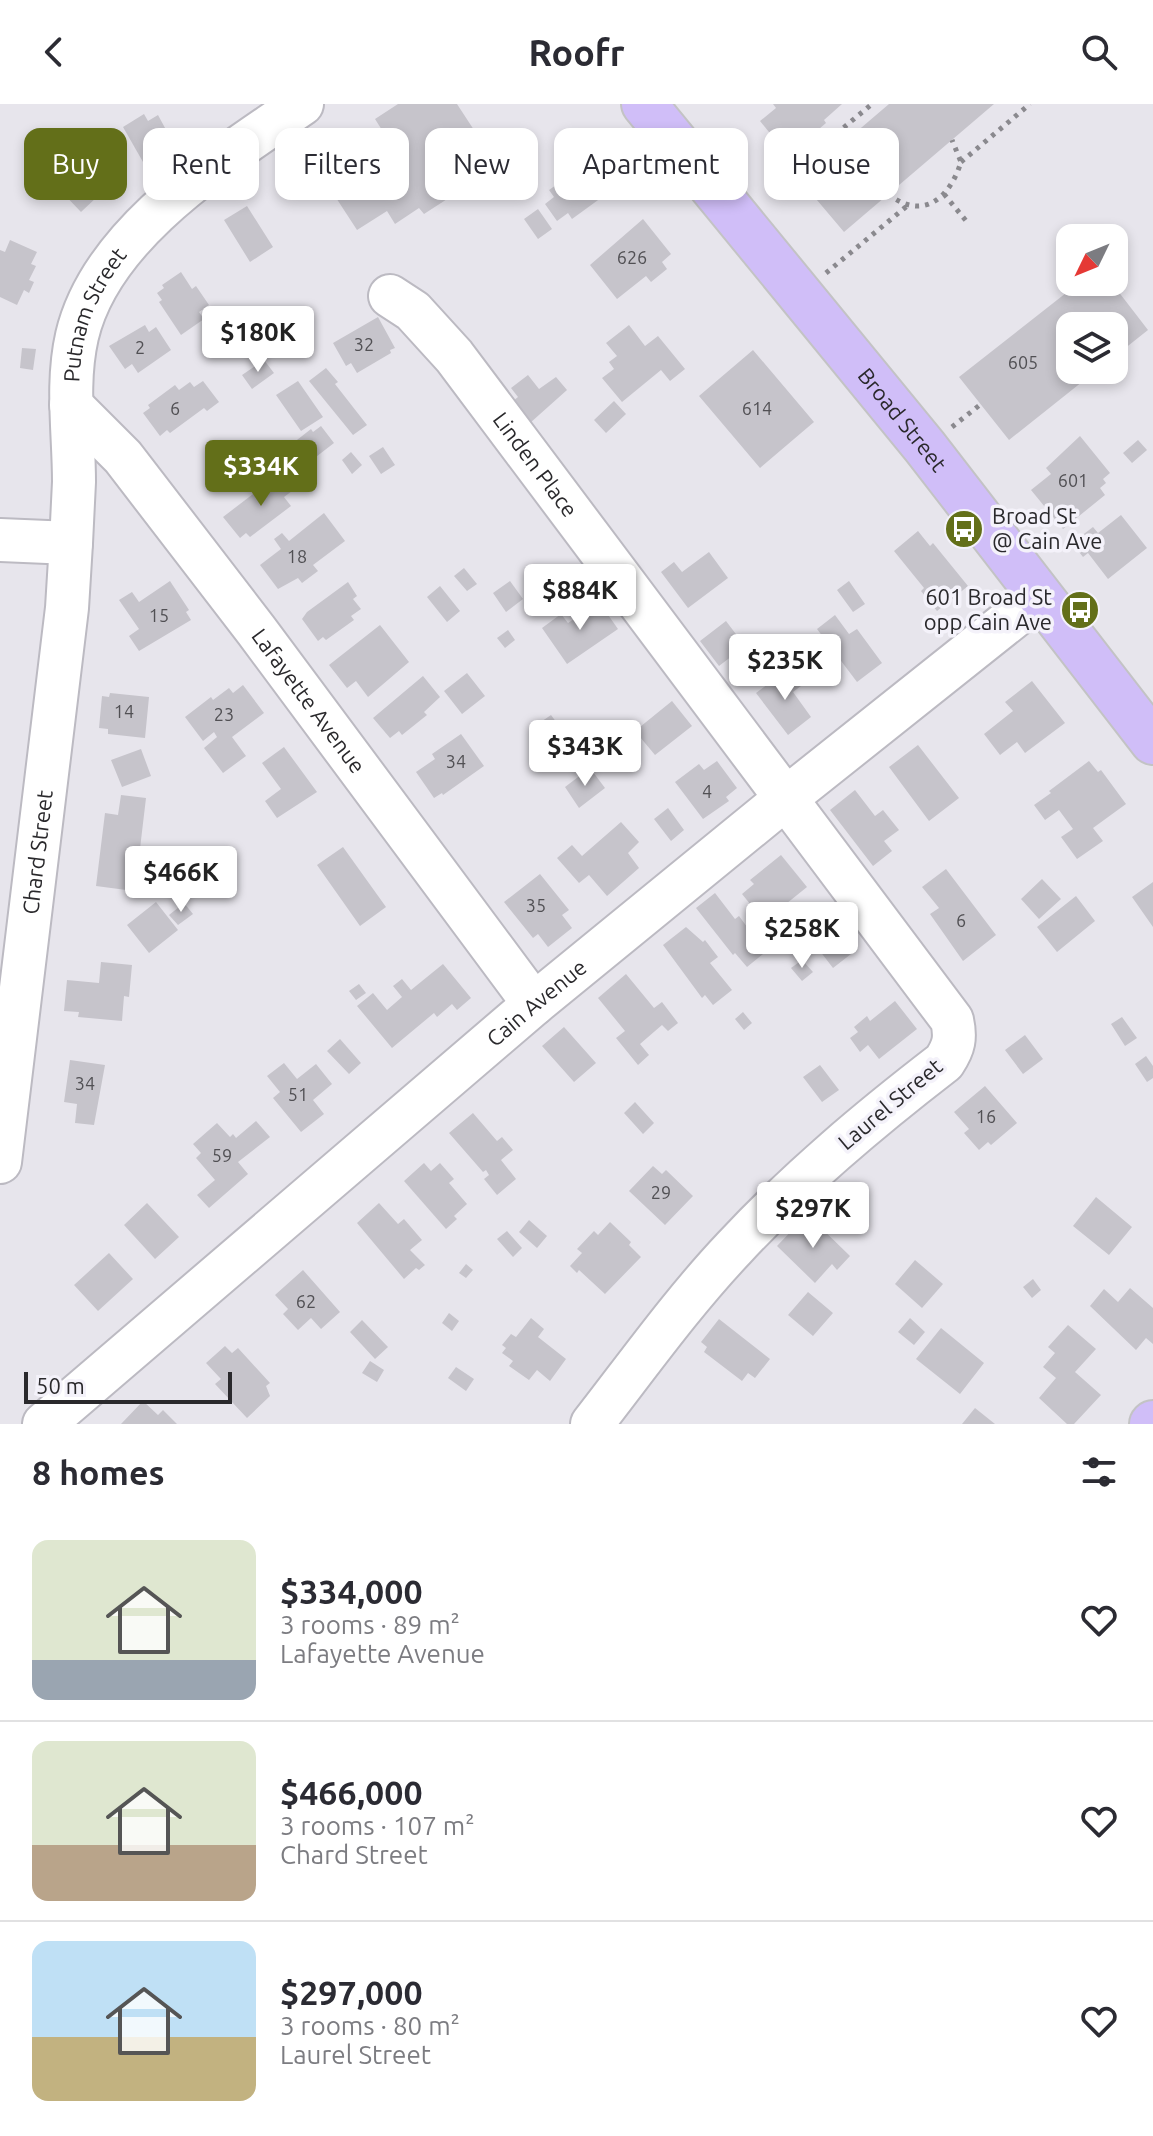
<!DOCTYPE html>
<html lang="en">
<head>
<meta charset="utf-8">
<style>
	:root { --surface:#fff; --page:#f7f7f7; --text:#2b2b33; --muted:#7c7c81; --line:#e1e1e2; --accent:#636f19 }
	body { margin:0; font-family:Ubuntu,sans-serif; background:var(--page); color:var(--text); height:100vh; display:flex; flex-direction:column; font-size:30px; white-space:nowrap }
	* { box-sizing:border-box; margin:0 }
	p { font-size:26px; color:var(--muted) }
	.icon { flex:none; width:44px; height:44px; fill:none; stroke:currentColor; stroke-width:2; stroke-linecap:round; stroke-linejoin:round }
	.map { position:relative; height:1320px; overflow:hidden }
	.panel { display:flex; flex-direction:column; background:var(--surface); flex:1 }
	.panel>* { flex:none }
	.top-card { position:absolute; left:24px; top:24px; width:1106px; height:72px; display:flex; gap:16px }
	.needle { width:52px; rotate:227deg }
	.controls { position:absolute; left:1056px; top:120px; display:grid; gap:16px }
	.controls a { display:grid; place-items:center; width:72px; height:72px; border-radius:16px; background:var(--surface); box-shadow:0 4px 12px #0003; font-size:40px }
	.scale { position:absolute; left:24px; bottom:20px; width:208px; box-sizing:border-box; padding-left:8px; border:4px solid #2a292c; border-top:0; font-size:22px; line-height:28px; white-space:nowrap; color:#2a292c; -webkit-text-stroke:6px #f4f2fa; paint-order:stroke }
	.price { position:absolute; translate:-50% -68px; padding:0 18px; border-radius:8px; background:#fff; color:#222; font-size:26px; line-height:52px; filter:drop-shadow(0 2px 4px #0008) }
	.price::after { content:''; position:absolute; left:50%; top:48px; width:24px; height:18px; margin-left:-12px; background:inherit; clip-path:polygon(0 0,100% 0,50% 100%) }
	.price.active { background:var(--accent); color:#fff }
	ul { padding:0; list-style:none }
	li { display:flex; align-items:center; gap:24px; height:200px; padding:0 32px }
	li+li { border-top:2px solid var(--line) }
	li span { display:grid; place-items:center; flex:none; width:224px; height:160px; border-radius:16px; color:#555 }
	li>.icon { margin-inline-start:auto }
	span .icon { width:96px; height:96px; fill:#fffc; stroke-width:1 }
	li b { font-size:34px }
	h2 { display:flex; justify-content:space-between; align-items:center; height:96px; padding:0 32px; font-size:34px }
	.chip { padding:0 28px; border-radius:16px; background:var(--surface); box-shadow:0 4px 12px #0003; font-size:28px; line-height:72px }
	.chip.active { background:var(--accent); color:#fff }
	header { display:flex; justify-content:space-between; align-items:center; height:104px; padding:0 32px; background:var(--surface); font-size:36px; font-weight:700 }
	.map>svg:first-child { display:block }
	.building { fill:#c6c4cb }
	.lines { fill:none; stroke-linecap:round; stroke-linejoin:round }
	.minor-casing { stroke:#bcbac2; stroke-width:46 }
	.major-casing { stroke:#c3c3c4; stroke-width:48 }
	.path { stroke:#8a898e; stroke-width:5; stroke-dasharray:4 6; stroke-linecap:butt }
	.minor { stroke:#fff; stroke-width:42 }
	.major { stroke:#d0bef8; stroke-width:44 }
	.labels { text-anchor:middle; stroke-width:7; stroke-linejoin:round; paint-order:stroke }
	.number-label { font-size:18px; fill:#515054 }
	.street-label { font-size:22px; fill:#2a292c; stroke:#f4f2fa }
	.poi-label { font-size:22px; fill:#2a292c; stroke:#f4f2fa; text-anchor:start }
</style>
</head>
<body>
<header><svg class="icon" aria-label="back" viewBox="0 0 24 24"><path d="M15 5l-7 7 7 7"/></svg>Roofr<svg class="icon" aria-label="search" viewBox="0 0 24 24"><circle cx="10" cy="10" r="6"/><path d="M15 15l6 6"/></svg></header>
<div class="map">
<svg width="1153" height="1320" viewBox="0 0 1153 1320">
	<rect width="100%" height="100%" fill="#e7e5ec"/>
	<!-- building -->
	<path class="building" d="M398,0H457L508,78L486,93L475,77L424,110L419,104L395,120L387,107L357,126L329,83L392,42L375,15Z
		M773,0H842L824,16L826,19L812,31L815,34L800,46L797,42L787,50L760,17L776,4Z
		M889,0H994L844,128L800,76Z
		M144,10L148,17L158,11L177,46L157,57L154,52L143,58L123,23Z
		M92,52L99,60L105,54L120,68L113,74L115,76L81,108L58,84Z
		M598,57L616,83L572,115L568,109L557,117L545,100L554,93L549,86L580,64L583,68Z
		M247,102L273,143L250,158L224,116Z
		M538,105L552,125L538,135L524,115Z
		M643,115L671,150L662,158L667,165L651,178L646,172L617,195L590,161Z
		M10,136L37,148L31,160L36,162L29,176L34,178L29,189L24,186L17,201L0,193V146L5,148Z
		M181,168L192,185L196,182L209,201L199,208L204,215L181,231L159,198L162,196L157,189L164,184L162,181Z
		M1080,178H1111L1148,226L1114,253V222H1070V266H1097L1009,336L959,273Z
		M378,213L395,244L390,246L391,249L357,269L351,259L346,262L333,239Z
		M145,221L149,228L156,223L171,246L138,269L132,260L125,265L109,242Z
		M629,221L645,242L658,232L685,265L670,277L661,266L622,298L602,274L614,265L609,258L617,252L606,239Z
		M22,244L36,245L33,266L20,264Z
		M753,246L814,318L760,364L699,292Z
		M264,256L274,269L252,285L242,271Z
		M326,264L338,278L335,280L367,321L353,331L309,277Z
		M528,271L539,285L556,273L567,286L530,319L513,297L518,293L511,284Z
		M203,277L219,298L207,307L204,304L170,329L167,326L160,332L143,309L150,304L148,301L175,281L179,286L190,278L194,283Z
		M298,277L323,313L301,327L276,291Z
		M614,297L626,310L606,329L594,316Z
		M321,322L334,339L299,366L288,351L293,348L288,343L311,325L313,328Z
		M1080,332L1110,369L1103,375L1106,379L1100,384L1105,391L1063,425L1031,386L1051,370L1046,364Z
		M1138,336L1147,346L1132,359L1123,349Z
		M383,343L395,361L381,370L369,352Z
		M351,348L362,361L352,370L342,356Z
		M287,373L296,384L284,393L291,402L250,433L246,429L240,434L223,413L270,377Z
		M324,409L345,437L313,461L318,467L302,479L298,474L278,485L260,461L281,445L274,435L282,429L289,437Z
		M1121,411L1147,444L1108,475L1088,449L1083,453L1072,439L1093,423L1098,429Z
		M918,427L930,442L933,439L968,482L937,507L921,487L924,484L894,447Z
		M709,448L728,474L688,504L661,468L674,458L682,468Z
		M464,464L477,480L467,487L454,472Z
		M170,477L189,506L186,508L191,516L139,547L129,532L139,525L119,496L132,488L139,498Z
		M510,477L523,495L506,508L493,489Z
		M849,477L865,500L853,508L837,486Z
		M348,478L357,492L353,495L361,505L351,512L354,516L326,536L323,533L318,537L302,515L307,508Z
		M440,482L460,507L447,518L427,493Z
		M599,498L618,525L567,560L542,524L561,510L568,519Z
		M835,511L849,530L857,525L882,559L857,578L817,525Z
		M726,517L745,542L719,562L700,537Z
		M380,521L409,558L368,593L356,577L347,584L329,561Z
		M508,526L515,536L505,544L497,534Z
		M788,565L801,582L793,588L811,613L788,631L756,589Z
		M467,569L485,592L462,610L444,587Z
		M423,572L440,593L424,608L427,611L402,631L399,627L390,634L373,614Z
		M1032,577L1065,619L1025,649L1017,638L1000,651L984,630L1013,607L1005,598Z
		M243,581L264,609L232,633L246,652L223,669L204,644L217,633L214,628L203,637L185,613L211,593L213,596L229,584L233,589Z
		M110,589L149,593L145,634L108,630V625L99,624L102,592L109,593Z
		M672,597L692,622L655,651L635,627Z
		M551,611L568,634L545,650L529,626Z
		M461,630L484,662L443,691L442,689L434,694L416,668L435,655L432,650Z
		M595,636L606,649L591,661L580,648Z
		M918,641L959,694L929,717L889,663Z
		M284,643L317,688L277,714L265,697L281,685L262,659Z
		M141,645L151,672L122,683L111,656Z
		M717,657L737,684L726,693L729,697L703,715L675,678L699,660L704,666Z
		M1089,657L1098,668L1101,666L1126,700L1093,724L1103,737L1077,755L1061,733L1073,725L1059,706L1045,716L1034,701L1051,689L1049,687Z
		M590,664L605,684L579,704L565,683Z
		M855,686L875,712L883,706L899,726L884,737L892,747L873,762L830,706Z
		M121,691L146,694L139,753L153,755L149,789L96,782L105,709L118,711Z
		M668,704L684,726L671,737L654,715Z
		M621,718L639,738L628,749L639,764L607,792L589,771L579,779L557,754L572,741L582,752Z
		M343,743L386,803L360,822L317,761Z
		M781,751L807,783L776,808L771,802L759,811L742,790L754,780L750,776Z
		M946,765L996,831L963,857L930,810L939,804L922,783Z
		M540,770L569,806L562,811L572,824L548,843L538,830L533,834L504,798Z
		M1042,775L1061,795L1039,815L1021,795Z
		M1153,778V823L1132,793Z
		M715,789L735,815L739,812L756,835L753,837L763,850L747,863L735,849L733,851L696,804Z
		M1076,792L1095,817L1057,848L1037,823Z
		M156,798L178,826L149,849L127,821Z
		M184,799L193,810L178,821L169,811Z
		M831,805L852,833L843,839L851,850L833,864L796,816L809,806L817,816Z
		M686,823L703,838L705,836L718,853L710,859L732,886L713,901L705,891L702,894L663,841Z
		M802,856L813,868L802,877L791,864Z
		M101,858L132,861L129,893L124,892L122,917L78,913L79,908L64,907L67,876L99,879Z
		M443,860L471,894L457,906L452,900L437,913L434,909L392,944L357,902L373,889L387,906L402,893L393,882L402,875L411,886Z
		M626,870L654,904L662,898L678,919L668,927L662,921L640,940L649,951L638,961L616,934L625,927L598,894Z
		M359,880L366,889L356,896L349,887Z
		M895,897L917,925L879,955L868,941L860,948L850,934L858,928L854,923L867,912L870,917Z
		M743,908L752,919L744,926L735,915Z
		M1122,913L1137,934L1125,942L1111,920Z
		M564,923L596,959L574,978L542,942Z
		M1025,931L1043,955L1023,970L1005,946Z
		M340,935L361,959L349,970L327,947Z
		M1146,952L1153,962V974L1147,978L1135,960Z
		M70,956L105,961L94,1021L75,1019L77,1000L64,998Z
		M284,959L297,975L316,960L332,980L313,996L324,1010L301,1028L273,994L280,988L267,972Z
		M820,961L839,986L822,998L803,973Z
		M985,982L1017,1019L991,1041L988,1038L979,1046L964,1029L969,1025L954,1008Z
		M635,998L654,1019L643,1030L624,1009Z
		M473,1009L497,1037L502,1033L513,1046L501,1056L516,1075L497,1091L484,1075L489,1071L486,1066L483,1068L449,1029Z
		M256,1017L270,1033L238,1058L248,1070L209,1104L197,1091L215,1076L196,1054L201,1049L193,1040L217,1019L230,1033L233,1030L236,1034Z
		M424,1059L431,1067L440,1059L454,1075L449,1079L467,1100L454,1112L457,1115L446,1125L404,1077Z
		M653,1062L662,1070L666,1066L693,1092L665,1121L629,1087Z
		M1096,1093L1132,1123L1109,1151L1073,1122Z
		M147,1099L179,1133L155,1155L124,1121Z
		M379,1099L398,1120L404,1115L422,1136L410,1146L425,1161L419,1166L416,1164L404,1175L357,1119Z
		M811,1114L850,1152L837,1166L832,1160L815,1179L777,1142L797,1121L801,1124Z
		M529,1116L547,1132L537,1144L519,1128Z
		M610,1118L631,1138L629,1141L641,1153L605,1190L579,1166L577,1169L570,1162L582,1149L577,1145L594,1127L598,1131Z
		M507,1127L522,1144L513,1153L497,1135Z
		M109,1149L133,1175L98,1207L74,1181Z
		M915,1156L943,1180L922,1204L895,1180Z
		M466,1160L473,1166L466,1174L459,1169Z
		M303,1166L340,1208L321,1225L311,1214L298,1226L283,1210L288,1205L275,1191Z
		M1033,1175L1041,1186L1032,1194L1023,1183Z
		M1130,1184L1153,1204V1240L1146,1234L1136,1246L1090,1202L1104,1185L1118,1198Z
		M808,1188L833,1209L813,1232L788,1211Z
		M449,1209L459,1217L452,1227L442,1219Z
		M531,1214L544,1225L538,1233L566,1255L550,1277L537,1266L529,1276L509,1262L513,1257L502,1249L506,1244L502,1241L511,1230L516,1233Z
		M910,1214L925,1228L914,1241L898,1228Z
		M719,1215L770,1255L755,1274L748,1269L742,1277L704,1248L707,1243L701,1238Z
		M362,1216L388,1243L375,1255L350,1228Z
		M1068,1221L1096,1245L1075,1268L1101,1291L1074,1320H1067L1039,1294L1056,1274L1043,1263L1055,1249L1048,1243Z
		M941,1224L984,1259L960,1290L916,1255Z
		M225,1242L232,1249L238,1244L270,1279L266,1282L270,1292L247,1314L215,1280L221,1275L206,1259Z
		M370,1257L384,1266L377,1278L362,1269Z
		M456,1263L474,1275L466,1287L448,1274Z
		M143,1297L158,1311L163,1306L177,1320H121Z
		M975,1304L995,1320H962Z"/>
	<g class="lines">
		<!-- minor casing -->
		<g class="minor-casing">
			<g id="minor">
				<path id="s1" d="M390,192L413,207L454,252L952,916C956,934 954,943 944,958C870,1015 798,1075 734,1144C682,1199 638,1261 592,1320"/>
				<path id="s2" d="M71,301L123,353L256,526L534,900"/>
				<path id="s3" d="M0,436L71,439C72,419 73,398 74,378C74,329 66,280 77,232C101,129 221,56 302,0"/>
				<path id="s4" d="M0,1058L67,504L71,439"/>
				<path id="s5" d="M44,1320L534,900L785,695L1040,492"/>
			</g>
		</g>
		<!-- major casing -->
		<g class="major-casing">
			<g id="major">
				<path id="s6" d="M644,0L925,343L1153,638"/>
				<path d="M1152,1320L1153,1319"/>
			</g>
		</g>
		<!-- path -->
		<path class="path" d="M836,30L872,0
			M961,58L1030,0
			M888,90C924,118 950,93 961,58L952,36
			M944,90L967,118
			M826,169L907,102
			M952,323L981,300"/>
		<!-- minor -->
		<use href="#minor" class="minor"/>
		<!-- major -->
		<use href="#major" class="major"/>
	</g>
	<!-- icons -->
	<defs>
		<g id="bus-disc" transform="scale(2)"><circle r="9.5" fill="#636f19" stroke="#f4f2fa"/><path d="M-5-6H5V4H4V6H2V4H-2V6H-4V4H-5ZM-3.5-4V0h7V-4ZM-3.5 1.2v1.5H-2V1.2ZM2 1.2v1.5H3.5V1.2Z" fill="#fff"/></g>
	</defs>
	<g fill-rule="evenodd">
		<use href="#bus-disc" x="964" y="425"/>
		<use href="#bus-disc" x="1080" y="506"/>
	</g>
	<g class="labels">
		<!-- number labels -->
		<g class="number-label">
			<text x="632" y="160">626</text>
			<text x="364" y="247">32</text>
			<text x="140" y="250">2</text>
			<text x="1023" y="265">605</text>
			<text x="175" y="311">6</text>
			<text x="757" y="311">614</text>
			<text x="1073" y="383">601</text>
			<text x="297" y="459">18</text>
			<text x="159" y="518">15</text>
			<text x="124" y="614">14</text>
			<text x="224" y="617">23</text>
			<text x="456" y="664">34</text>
			<text x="707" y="694">4</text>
			<text x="536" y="808">35</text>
			<text x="961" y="823">6</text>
			<text x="85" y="986">34</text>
			<text x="298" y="997">51</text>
			<text x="986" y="1019">16</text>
			<text x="222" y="1058">59</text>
			<text x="661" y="1095">29</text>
			<text x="306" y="1204">62</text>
		</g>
		<!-- street labels -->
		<g class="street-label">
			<text dy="8" stroke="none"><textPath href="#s3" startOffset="304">Putnam Street</textPath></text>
			<text dy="8" stroke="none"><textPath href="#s6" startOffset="408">Broad Street</textPath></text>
			<text dy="8" stroke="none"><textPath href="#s1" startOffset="224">Linden Place</textPath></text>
			<text dy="8" stroke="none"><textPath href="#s2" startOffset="380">Lafayette Avenue</textPath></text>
			<text dy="8" stroke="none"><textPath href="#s4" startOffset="312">Chard Street</textPath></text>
			<text dy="8" stroke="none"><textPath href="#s5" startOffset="648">Cain Avenue</textPath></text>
			<text transform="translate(890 1000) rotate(-40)" y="8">Laurel Street</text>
		</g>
		<!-- poi labels -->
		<g class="poi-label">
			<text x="992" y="420">Broad St<tspan x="992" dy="25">@ Cain Ave</tspan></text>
			<text x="1052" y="501" text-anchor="end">601 Broad St<tspan x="1052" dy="25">opp Cain Ave</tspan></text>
		</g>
	</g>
</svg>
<div class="controls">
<a><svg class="needle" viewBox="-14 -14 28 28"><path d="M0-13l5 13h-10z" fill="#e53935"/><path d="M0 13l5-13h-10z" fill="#7c7c81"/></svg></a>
<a><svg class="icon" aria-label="layers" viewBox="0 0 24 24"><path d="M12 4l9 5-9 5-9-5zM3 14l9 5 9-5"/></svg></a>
</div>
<div class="scale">50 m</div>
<b class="price" style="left:258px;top:270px">$180K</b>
<b class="price active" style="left:261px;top:404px">$334K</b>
<b class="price" style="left:580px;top:528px">$884K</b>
<b class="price" style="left:785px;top:598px">$235K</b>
<b class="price" style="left:585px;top:684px">$343K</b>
<b class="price" style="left:181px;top:810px">$466K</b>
<b class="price" style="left:802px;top:866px">$258K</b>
<b class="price" style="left:813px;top:1146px">$297K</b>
<div class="top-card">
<a class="chip active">Buy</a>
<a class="chip">Rent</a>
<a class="chip">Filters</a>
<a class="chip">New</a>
<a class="chip">Apartment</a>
<a class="chip">House</a>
</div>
</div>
<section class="panel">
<h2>8 homes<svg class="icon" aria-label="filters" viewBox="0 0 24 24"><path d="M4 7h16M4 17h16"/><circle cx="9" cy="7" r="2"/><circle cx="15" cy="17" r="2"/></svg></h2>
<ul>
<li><span style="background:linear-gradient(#dfe7d0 75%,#9aa5b1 0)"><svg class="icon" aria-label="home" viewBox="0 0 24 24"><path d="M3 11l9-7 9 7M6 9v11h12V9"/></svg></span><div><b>$334,000</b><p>3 rooms · 89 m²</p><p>Lafayette Avenue</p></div><svg class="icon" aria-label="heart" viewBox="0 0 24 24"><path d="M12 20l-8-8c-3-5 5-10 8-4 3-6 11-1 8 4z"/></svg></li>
<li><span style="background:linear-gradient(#dfe7d0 65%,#b9a48a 0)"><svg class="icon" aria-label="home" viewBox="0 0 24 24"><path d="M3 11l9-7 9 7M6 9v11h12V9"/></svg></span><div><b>$466,000</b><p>3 rooms · 107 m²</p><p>Chard Street</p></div><svg class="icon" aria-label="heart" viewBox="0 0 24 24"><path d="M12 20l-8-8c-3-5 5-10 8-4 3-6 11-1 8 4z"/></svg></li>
<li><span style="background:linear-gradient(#bfe0f5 60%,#c2b280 0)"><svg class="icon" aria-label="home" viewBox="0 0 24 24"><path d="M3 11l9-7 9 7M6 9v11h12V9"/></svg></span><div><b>$297,000</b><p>3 rooms · 80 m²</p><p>Laurel Street</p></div><svg class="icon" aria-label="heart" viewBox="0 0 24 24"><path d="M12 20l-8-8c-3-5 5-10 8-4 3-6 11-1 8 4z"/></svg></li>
</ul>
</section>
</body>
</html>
